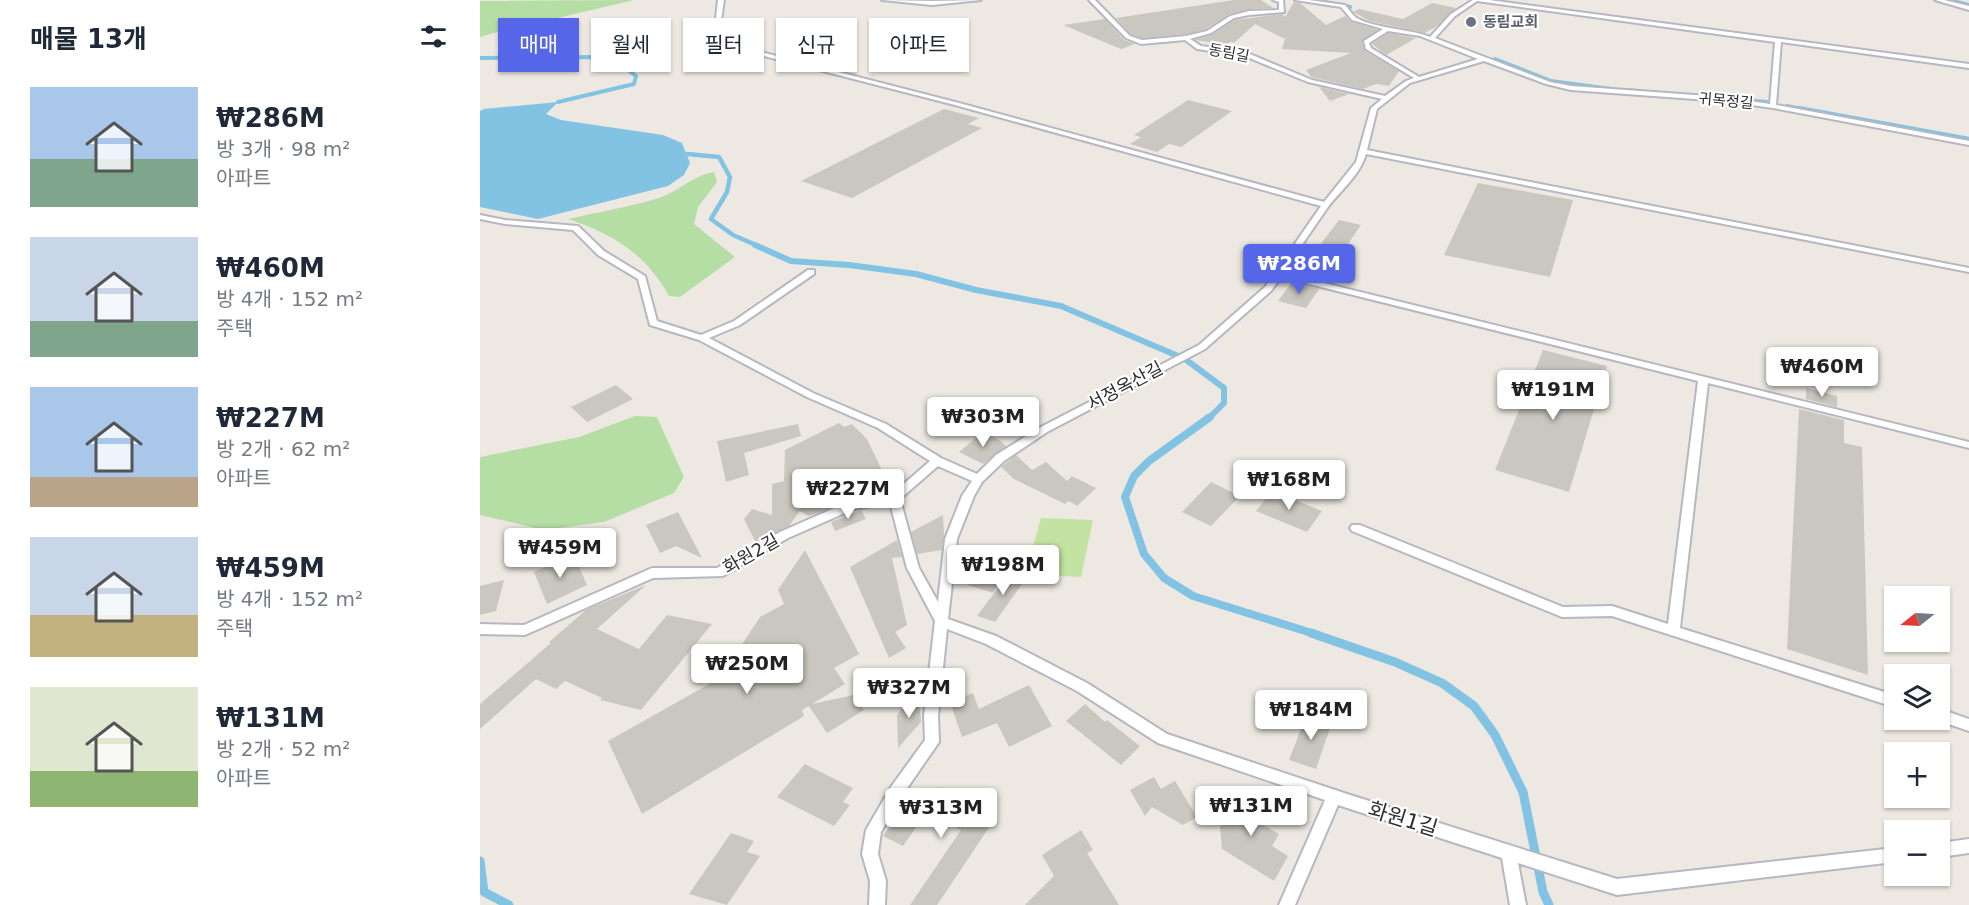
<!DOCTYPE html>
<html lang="ko">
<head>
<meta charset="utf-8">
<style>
	:root { --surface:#fff; --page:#f2f2f3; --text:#1f2937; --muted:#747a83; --accent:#5566e8 }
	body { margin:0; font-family:"DejaVu Sans","Noto Sans KR",sans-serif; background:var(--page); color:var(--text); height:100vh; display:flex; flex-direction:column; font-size:22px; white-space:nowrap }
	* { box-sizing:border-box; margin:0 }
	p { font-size:20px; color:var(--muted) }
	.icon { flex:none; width:33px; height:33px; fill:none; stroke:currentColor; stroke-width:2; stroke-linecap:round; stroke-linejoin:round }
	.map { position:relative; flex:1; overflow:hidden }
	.panel { display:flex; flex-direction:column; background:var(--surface); width:480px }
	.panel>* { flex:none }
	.hud { position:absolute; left:18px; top:18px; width:570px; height:54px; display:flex; gap:12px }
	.needle { width:39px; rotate:252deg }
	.buttons { position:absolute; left:1404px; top:586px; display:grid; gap:12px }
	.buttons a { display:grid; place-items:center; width:66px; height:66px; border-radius:0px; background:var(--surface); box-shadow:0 2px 4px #0004; font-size:30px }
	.price { position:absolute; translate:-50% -51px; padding:0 14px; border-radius:6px; background:#fff; color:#222; font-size:20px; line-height:39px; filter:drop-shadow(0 2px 3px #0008) }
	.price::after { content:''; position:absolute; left:50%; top:36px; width:18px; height:14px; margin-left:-9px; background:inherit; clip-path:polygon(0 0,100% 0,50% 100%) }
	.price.on { background:var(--accent); color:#fff }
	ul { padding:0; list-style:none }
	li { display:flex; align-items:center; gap:18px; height:150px; padding:0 30px }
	li span { display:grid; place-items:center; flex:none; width:168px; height:120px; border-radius:0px; color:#555 }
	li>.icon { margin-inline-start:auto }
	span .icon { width:72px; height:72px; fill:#fffc; stroke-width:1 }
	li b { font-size:26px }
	h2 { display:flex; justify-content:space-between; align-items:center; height:72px; padding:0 30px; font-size:26px }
	.tag { padding:0 21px; border-radius:0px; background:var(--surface); box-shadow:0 2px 4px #0004; font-size:21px; line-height:54px }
	.tag.on { background:var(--accent); color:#fff }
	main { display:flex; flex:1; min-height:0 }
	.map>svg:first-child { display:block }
	.green { fill:#b5dea5 }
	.pitch { fill:#c3e3a2 }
	.water { fill:#82c3e3 }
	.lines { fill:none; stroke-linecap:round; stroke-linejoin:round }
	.stream-far4 { stroke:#82c3e3; stroke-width:4 }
	.stream-far3 { stroke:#82c3e3; stroke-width:4.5 }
	.stream-far2 { stroke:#82c3e3; stroke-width:6 }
	.stream-far1 { stroke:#82c3e3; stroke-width:8 }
	.stream { stroke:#82c3e3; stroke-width:9 }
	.building { fill:#cac7c0 }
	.lane-casing { stroke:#b6b7c0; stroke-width:4 }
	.lane { fill:#fff; fill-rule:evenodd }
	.worship-dot { fill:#6b7280; stroke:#fff; stroke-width:2 }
	.labels { text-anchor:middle; stroke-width:4.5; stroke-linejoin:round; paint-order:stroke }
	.far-worship-label { font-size:15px; font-weight:bold; fill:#5b616d; stroke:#fff; text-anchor:start }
	.far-street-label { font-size:15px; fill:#2e2e2e; stroke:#fff }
	.street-label { font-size:18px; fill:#2e2e2e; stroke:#fff }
	.near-street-label { font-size:21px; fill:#2e2e2e; stroke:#fff }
</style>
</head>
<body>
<main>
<section class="panel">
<h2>매물 13개<svg class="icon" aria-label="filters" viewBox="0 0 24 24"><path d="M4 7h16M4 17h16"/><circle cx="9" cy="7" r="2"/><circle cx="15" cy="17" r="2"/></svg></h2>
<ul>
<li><span style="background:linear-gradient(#a9c7e8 60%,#7fa58c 0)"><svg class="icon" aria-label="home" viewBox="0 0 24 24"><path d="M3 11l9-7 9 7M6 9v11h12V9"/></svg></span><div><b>₩286M</b><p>방 3개 · 98 m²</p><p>아파트</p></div></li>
<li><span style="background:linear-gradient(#c9d6e8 70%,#7fa58c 0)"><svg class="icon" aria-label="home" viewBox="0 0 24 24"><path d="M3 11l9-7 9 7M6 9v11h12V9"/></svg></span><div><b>₩460M</b><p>방 4개 · 152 m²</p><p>주택</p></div></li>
<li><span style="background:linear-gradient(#a9c7e8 75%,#b9a48a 0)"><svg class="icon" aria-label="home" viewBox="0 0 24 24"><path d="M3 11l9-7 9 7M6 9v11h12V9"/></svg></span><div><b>₩227M</b><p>방 2개 · 62 m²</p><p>아파트</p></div></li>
<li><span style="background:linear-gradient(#c9d6e8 65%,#c2b280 0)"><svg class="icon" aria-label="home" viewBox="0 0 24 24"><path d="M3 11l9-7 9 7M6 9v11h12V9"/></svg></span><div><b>₩459M</b><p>방 4개 · 152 m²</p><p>주택</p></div></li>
<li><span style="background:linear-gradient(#dfe7d0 70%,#8fb573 0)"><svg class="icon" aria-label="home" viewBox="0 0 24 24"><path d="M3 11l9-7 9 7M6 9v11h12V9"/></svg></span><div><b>₩131M</b><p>방 2개 · 52 m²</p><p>아파트</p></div></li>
</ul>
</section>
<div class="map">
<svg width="1489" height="905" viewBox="0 0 1489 905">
	<rect width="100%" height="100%" fill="#ede9e2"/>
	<!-- green -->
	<path class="green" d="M154,0L10,34L0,37V1Z
		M234,172L237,182L218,207L214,224L255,257L200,297L189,296C166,254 133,234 88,219C118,212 150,207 179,198C199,191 214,175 234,172Z
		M155,416L177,417L204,477L194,493L124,522L64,530L0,515V457L99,437Z"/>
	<!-- pitch -->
	<path class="pitch" d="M561,518L613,520L601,577L545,574Z"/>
	<!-- water -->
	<path class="water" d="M78,102L66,114L81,120L183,135L202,143L210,163L204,175L188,186L58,219L0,207V111L4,109Z"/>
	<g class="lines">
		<!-- stream-far4 -->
		<path class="stream-far4" d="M834,0L870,7
			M1469,0L1489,5
			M0,58L119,57L139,63L156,76L154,84L78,102
			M1015,59L1071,81L1131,89
			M1145,90L1287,102
			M1307,106L1327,110"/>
		<!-- stream-far3 -->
		<path class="stream-far3" d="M1318,108L1489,139
			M207,154L239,157L250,177L247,192L231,219L253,235L278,246"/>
		<!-- stream-far2 -->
		<path class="stream-far2" d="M275,245L311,261L369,265L436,274L496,290L581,306L705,359L744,388V403L729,418"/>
		<!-- stream-far1 -->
		<path class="stream-far1" d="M730,417L669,461L654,476L645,497L664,554L684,578L713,596L835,634"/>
		<!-- stream -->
		<path class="stream" d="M831,633L915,662L962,683L994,706L1015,735L1043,792L1063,892L1069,905
			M0,861L4,892L29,905"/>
	</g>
	<!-- building -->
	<path class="building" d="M754,0H781L793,8L769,9L749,14L726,29L706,34L662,38L651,34L636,18Z
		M814,2L820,3L846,25L865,16L871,22L898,30L882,42L885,51L919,71L909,86L896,84L883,89L831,77L826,70L871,53L802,49L805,39L775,24L755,42H750L746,45L715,40L732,35L755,20L802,14L805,17Z
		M952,3L976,8L957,26L945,33L890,21L873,12L879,9L923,19Z
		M625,19L644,40L655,44L641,49L583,25Z
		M908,33L936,38L906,55L892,44Z
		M480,37L488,54L458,58L450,41Z
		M839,87L869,94L850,101Z
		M708,100L752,111L701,147L689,144L677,152L650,144L661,137L654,135Z
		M464,109L499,118L488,124L502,128L372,198L321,181Z
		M998,183L1093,200L1070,277L964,255Z
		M859,220L881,225L861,254H865L853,271L850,270L844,281L818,274Z
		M812,282L839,289L826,308L798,301Z
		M1063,350L1127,366L1089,492L1015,470Z
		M136,385L153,399L107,422L91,407Z
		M1326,388L1357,396V407L1326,399Z
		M1319,409L1364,420V443L1382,447L1388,675L1307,649Z
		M359,423L364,427L372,424L387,439L409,485L332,515L328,516L320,511L309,526L276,543L264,519L272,509L292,515V484L304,481L305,450Z
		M318,424L321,436L264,453L269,475L246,482L237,441Z
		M503,432L519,440L526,446L503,464L479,452Z
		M536,455L552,470L566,462L587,481L592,476L616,488L597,506L589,501L585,504L534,479L521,467Z
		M731,482L760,496L731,526L702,512Z
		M792,491L842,511L827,532L776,511Z
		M381,510L386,519L355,531L351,522Z
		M198,512L222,558L196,546L180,553L166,525Z
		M463,515L464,536L462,550L437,554L431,532Z
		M417,540L422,557L412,558L427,625L415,632L426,648L409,658L370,567Z
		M519,545L537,548L513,593L488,585Z
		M325,550L379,654L354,668L365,684L332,704L373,695L384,710L347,733L329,706L322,710L324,716L162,814L128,741L240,678L280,617L304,604L298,590Z
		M94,555L107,585L67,604L54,572Z
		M534,567L547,577L515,622L497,616Z
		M24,580L16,611L0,615V586Z
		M166,585L117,629L159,649L187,615L232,624L161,710L120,700L122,698L85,681L76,689L56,679L0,729V704L71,643L69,642L106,610Z
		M549,685L572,726L529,747L517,723L482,737L470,702L493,693L499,709Z
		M438,691L441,722L418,748L417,715Z
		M605,704L625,722L627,720L660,746L641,765L586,721Z
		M827,713L852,722L836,769L809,760Z
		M325,764L373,788L363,802L370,805L354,826L297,797Z
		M674,777L681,789L695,781L717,817L703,825L672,807L665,816L650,790Z
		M461,787L482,795L476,804L512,823L457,905H430L481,830L445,814L423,846L403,836L430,797L448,806Z
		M765,787L785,798L772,819L799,834L792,846L808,856L794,881L742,849L740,827Z
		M601,830L613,850L607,853L639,905H545L574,876L562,855Z
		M251,833L274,841L267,852L280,856L247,905L209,894Z"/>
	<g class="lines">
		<!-- lane casing -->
		<g class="lane-casing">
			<path id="lane" d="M238,0H244L238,41L479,103L844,202L876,162L891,108L902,99L828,82L762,55L717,49L705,40L661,44L646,38L609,0H615L650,36L662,40L706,36L727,31L750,16L769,11L799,10V2L793,0H803L804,12L769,15L754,18L731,33L710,39L721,46L765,52L832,80L905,96L926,81L934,78L886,49L884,41L903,29L872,20L861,7L815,0H829L865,5C868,8 871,13 874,16C888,28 932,29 950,37L971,14L993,0H1009L1489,64V68L1301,42L1296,105L1489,141V145L1293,108L1242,101L1091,90L1066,84L1004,61L930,83L897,109L887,150L1489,268V272L886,154C880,175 861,190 848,207C833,228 818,251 803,273L1489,442V448L1228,383L1200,628L1414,695V707L1132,616L1082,617L872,531L870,528L872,525H880L1083,607L1132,606L1188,624L1218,381L801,277L791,291L725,349L567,432L524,461L502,482L494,496L477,539L468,619L516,636L607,683L687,734L867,794L1137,879L1414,848V862L1137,895L1038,863L1046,905H1030L1022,858L858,805L815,905H799L845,800L678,743L597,691L506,644L467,629L458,716L459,742L421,797L401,832L398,854L406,881L405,905H389L390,881L382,854L386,830L411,787L445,740L444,716L455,621L427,568L410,503L374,509L308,538L243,576L173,578L45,635L0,634V624L44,625L172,568H237L300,532L368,502L411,495L450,461L398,428L327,397L219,340L170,325L158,279L118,255L93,230L25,224L0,219V215L25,220L98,226L124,251L165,276L177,321L221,335L254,321L328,270H334V274L260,325L229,338L333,393L406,424L461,458L497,474L516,455L559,428L719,345L785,287L841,206L475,105L233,43ZM997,1L1295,42L1290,104L1242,97L1091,86L1070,82L955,38L975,16ZM908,31L940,36L998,59L939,77L891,48L889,43ZM458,466L492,481L482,496L465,539L458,602L439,568L420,499Z
				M402,0L452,1L501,0L452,5Z
				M1455,0H1464L1489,6V10Z
				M1460,709L1489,719V731L1457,720H1460Z
				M1489,839V853L1460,857V843Z"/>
		</g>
		<!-- lane -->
		<use href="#lane" class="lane"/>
	</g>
	<!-- markers -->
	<circle class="worship-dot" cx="991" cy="22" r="6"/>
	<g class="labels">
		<!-- far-worship labels -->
		<g class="far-worship-label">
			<text x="1003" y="27">동림교회</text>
		</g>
		<!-- far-street labels -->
		<g class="far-street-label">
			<text transform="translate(749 53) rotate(11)" y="5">동림길</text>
			<text transform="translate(1246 101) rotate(5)" y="5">귀목정길</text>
		</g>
		<!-- street labels -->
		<g class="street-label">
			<text transform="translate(645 386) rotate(-28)" y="6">서정옥산길</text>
			<text transform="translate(271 554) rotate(-30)" y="6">화원2길</text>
		</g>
		<!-- near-street labels -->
		<g class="near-street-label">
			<text transform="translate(923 819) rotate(17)" y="7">화원1길</text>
		</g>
	</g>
</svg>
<div class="buttons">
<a><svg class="needle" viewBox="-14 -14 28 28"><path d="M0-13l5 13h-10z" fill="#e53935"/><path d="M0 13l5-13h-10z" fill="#747a83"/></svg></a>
<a><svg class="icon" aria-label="layers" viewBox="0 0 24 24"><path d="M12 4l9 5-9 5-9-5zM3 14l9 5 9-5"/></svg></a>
<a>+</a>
<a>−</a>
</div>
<b class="price on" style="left:819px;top:295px">₩286M</b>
<b class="price" style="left:1342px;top:398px">₩460M</b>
<b class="price" style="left:1073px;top:421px">₩191M</b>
<b class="price" style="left:503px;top:448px">₩303M</b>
<b class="price" style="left:809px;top:511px">₩168M</b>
<b class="price" style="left:368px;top:520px">₩227M</b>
<b class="price" style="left:80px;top:579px">₩459M</b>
<b class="price" style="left:523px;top:596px">₩198M</b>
<b class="price" style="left:267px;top:695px">₩250M</b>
<b class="price" style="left:429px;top:719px">₩327M</b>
<b class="price" style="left:831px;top:741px">₩184M</b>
<b class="price" style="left:771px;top:837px">₩131M</b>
<b class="price" style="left:461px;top:839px">₩313M</b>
<div class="hud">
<a class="tag on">매매</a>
<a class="tag">월세</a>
<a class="tag">필터</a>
<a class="tag">신규</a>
<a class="tag">아파트</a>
</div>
</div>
</main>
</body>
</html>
